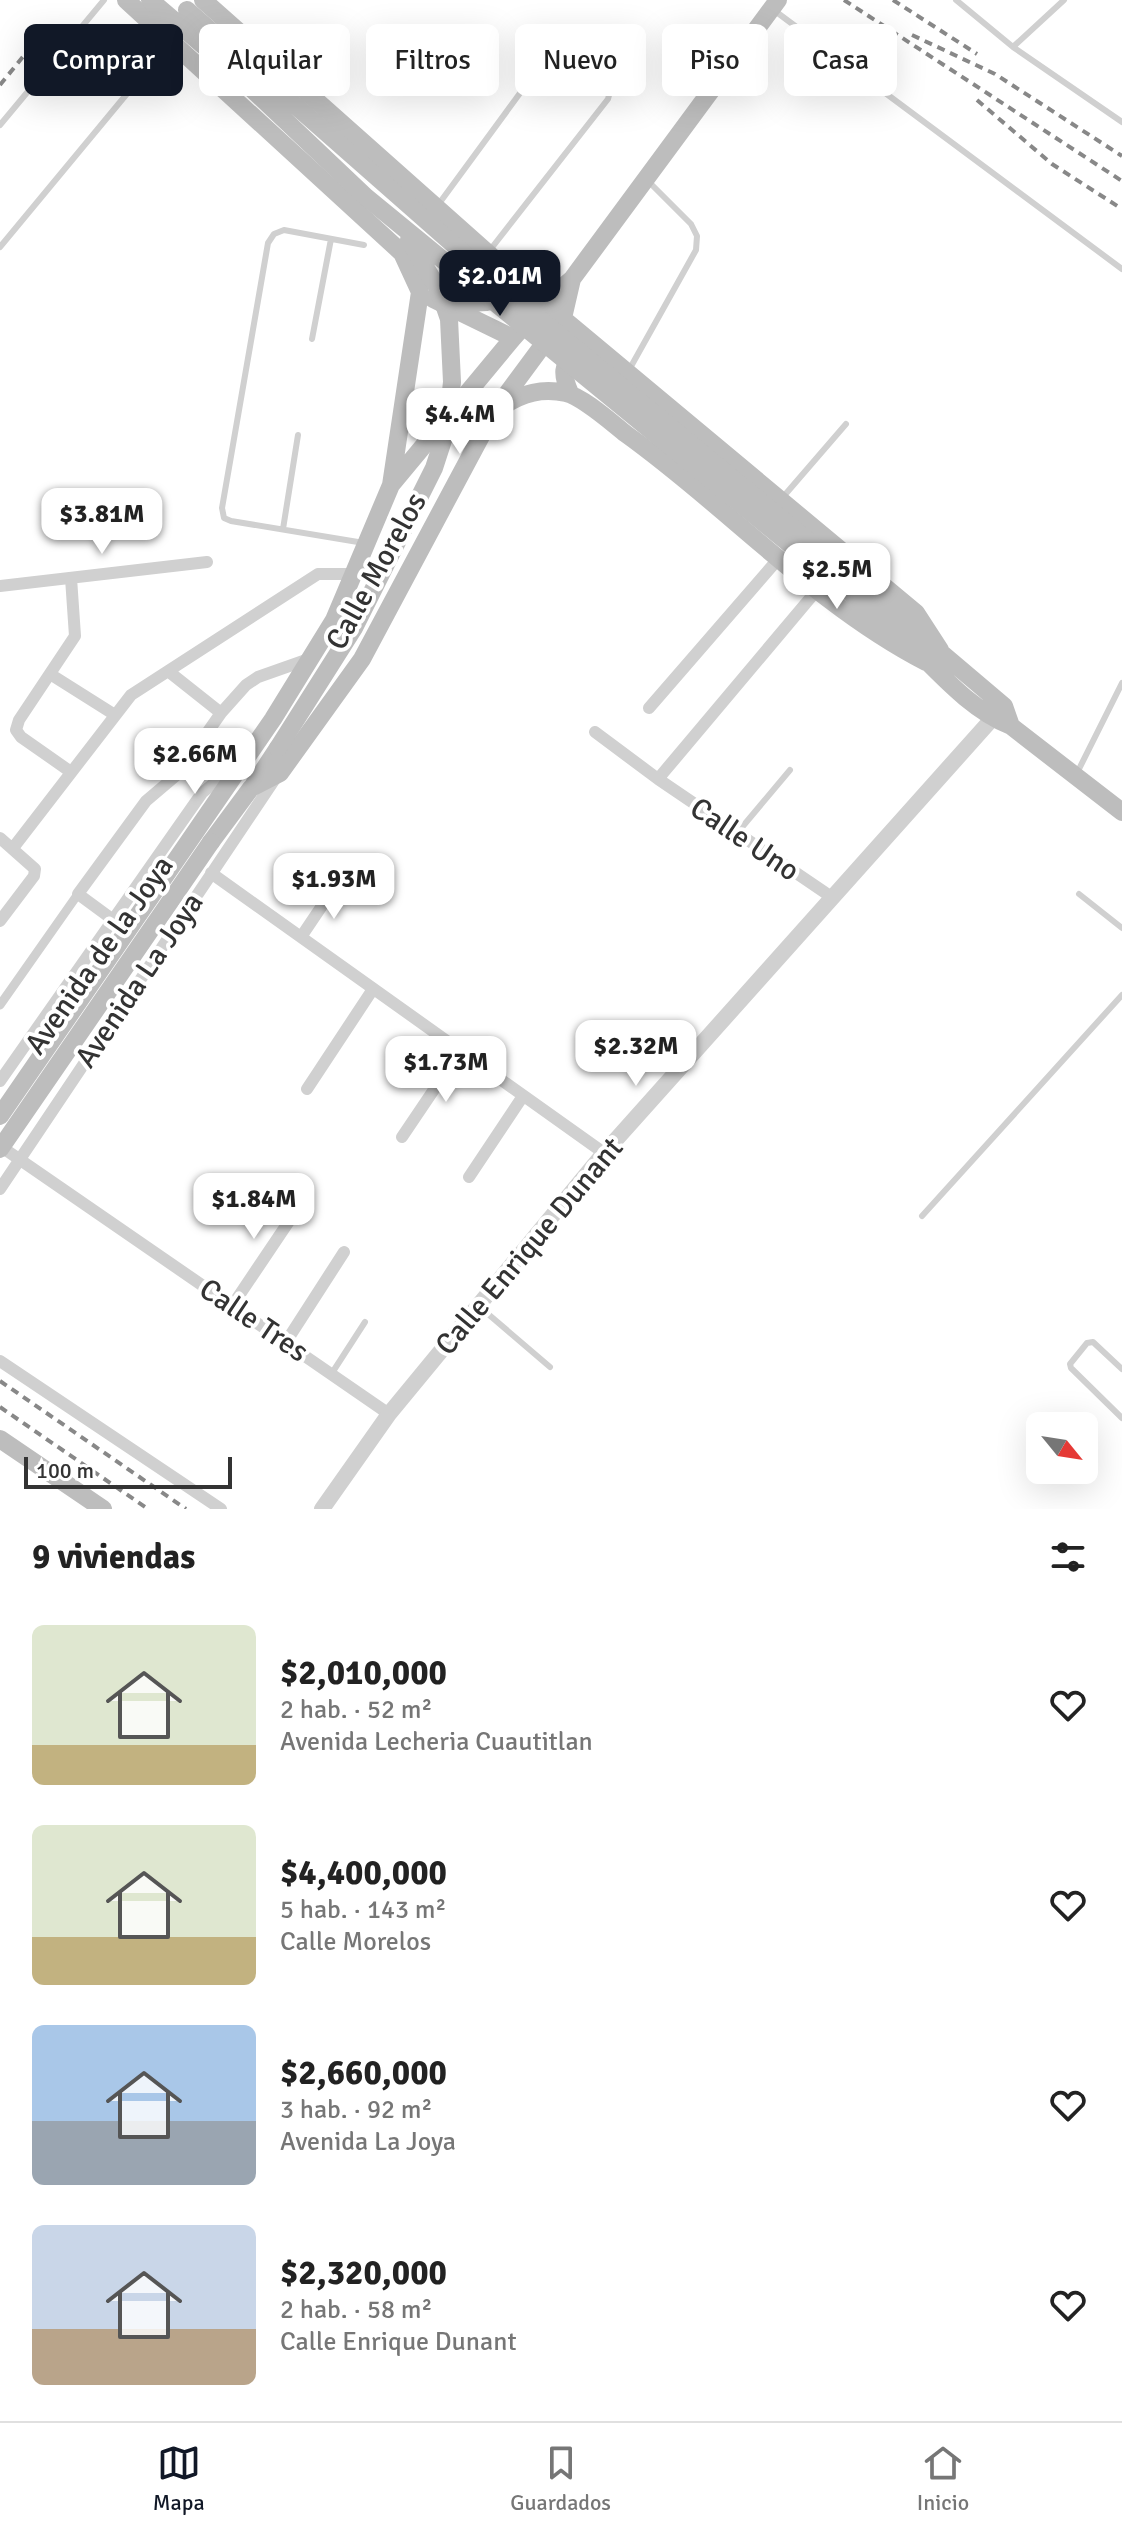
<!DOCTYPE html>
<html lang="es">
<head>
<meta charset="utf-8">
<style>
	:root { --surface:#fff; --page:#f2f2f2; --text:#222; --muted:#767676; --line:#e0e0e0; --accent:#111827 }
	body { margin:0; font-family:Signika,sans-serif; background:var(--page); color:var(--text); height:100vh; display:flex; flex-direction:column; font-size:30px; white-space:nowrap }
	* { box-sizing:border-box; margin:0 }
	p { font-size:26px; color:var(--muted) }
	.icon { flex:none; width:44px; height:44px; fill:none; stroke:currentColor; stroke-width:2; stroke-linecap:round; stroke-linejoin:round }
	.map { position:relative; height:1509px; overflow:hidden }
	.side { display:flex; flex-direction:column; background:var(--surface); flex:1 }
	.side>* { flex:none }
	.top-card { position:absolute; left:24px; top:24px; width:1074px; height:72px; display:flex; gap:16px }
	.needle { width:52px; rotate:120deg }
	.buttons { position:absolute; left:1026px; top:1412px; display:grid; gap:16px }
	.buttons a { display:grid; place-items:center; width:72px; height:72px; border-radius:12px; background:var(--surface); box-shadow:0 8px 32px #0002; font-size:40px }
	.scale { position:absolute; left:24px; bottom:20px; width:208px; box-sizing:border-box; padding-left:8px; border:4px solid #333; border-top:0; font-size:22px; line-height:28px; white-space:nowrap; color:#333; -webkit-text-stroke:6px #fff; paint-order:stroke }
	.price { position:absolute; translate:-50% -68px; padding:0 18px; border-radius:16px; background:#fff; color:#222; font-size:26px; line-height:52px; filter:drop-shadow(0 2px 4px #0008) }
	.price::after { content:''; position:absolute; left:50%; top:48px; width:24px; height:18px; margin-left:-12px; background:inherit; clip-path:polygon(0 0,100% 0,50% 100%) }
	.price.selected { background:var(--accent); color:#fff }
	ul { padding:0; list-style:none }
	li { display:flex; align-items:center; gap:24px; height:200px; padding:0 32px }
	li span { display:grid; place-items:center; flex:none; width:224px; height:160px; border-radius:12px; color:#555 }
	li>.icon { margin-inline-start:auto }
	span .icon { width:96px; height:96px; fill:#fffc; stroke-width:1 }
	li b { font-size:34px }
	h2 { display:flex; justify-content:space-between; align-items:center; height:96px; padding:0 32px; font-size:34px }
	.pill { padding:0 28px; border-radius:12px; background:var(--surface); box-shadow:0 8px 32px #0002; font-size:28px; line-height:72px }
	.pill.selected { background:var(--accent); color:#fff }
	.dock { display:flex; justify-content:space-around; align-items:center; height:112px; border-top:2px solid var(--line); background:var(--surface); font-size:22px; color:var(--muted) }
	.dock a { display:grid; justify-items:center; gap:4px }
	.dock .selected { color:var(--accent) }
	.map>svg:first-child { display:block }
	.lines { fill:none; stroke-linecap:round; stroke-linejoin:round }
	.service { stroke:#d0d0d0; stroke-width:6 }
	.pedestrian { stroke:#d0d0d0; stroke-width:9 }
	.minor { stroke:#d0d0d0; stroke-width:12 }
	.tertiary { stroke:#d0d0d0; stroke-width:16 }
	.secondary { stroke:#bdbdbd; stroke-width:18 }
	.rail { stroke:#888; stroke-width:4; stroke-dasharray:8 6; stroke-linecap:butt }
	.secondary-bridge { stroke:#bdbdbd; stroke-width:18 }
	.labels { text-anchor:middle; stroke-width:8; stroke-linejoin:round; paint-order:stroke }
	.street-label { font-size:30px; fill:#333; stroke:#fff }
</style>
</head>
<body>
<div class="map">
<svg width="1122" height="1509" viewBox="0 0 1122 1509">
	<rect width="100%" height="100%" fill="#fff"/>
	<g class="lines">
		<!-- service -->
		<path class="service" d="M956,0L1013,47L1122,122
			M775,11L1122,269
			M1013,47L1064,0
			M0,125L104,0
			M438,205L548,55L561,46C582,50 603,65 612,84L608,99L490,250
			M364,245L284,230L274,234L268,243L222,508L224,518L231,521L364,543
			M0,247L169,43
			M312,339L331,239
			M629,370L696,250L697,236L691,224L649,182
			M783,497L846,424
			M283,529L298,435
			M1077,773L1122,683
			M738,832L790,770
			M1079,894L1122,928
			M922,1216L1122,995
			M481,1308L550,1367
			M1122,1369L1093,1342L1087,1343L1070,1364L1071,1368L1122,1418
			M332,1373L365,1322"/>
		<!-- pedestrian -->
		<path class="pedestrian" d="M0,1005L78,894"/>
		<!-- minor -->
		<path class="minor" d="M0,586L207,562
			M168,671L221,713
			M50,674L115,715
			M649,708L779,558
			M595,732L658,779L833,898
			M71,772L21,737L16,730L19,720L75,636L71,578
			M658,779L817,590
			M0,838L35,869L34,876L0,921
			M13,848L131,695L318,574H354
			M211,873L604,1153
			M112,919L78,894L146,801L179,773L221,713L246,685L258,677L309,659
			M301,937L336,885
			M0,1081L202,793L214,783L234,776
			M307,1089L373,989
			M402,1137L460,1051
			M0,1146L389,1414
			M469,1177L523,1096
			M0,1189L277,776
			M232,1306L306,1196
			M286,1342L344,1252
			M0,1361L221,1509"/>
		<!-- tertiary -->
		<path class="tertiary" d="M322,1509L389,1414L604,1153L1000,710"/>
		<!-- secondary -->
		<path class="secondary" d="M126,0L402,253L420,292L391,485
			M203,0L544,303L916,613L940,650
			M433,299L513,338
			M447,304L487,302L500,289
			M570,393C562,375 561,365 576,350
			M503,406C523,393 542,388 566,393C583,397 612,423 626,434C728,507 814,604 926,662
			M803,555C834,581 868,605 898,633C933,665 966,708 1011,726L1122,812
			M853,578L1004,706L1011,726
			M253,786L278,748
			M211,842L251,788L280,773L362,659L495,410L563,318L572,279
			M0,1116L273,719L334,620L391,485L513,338L544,303L572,279L778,0
			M0,1439L103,1509"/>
		<!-- rail -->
		<path class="rail" d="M844,0L1122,181
			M893,0L977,54
			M912,35L995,74L1122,156
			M0,85L26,53
			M977,100L1052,164L1122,209
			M0,1381L186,1509
			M0,1407L148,1509"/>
		<!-- secondary-bridge -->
		<path class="secondary-bridge" d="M150,0L232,70L366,197L803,555
			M187,10L512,296L853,578
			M278,748L354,628L434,468L447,428L452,382L449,319L439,290L409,240
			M0,1149L211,842"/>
	</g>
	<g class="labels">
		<!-- street labels -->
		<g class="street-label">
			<text transform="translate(376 571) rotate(-61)" y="10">Calle Morelos</text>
			<text transform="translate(745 839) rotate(34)" y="10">Calle Uno</text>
			<text transform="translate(99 955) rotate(-55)" y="10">Avenida de la Joya</text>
			<text transform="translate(139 980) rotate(-56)" y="10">Avenida La Joya</text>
			<text transform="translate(529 1246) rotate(-50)" y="10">Calle Enrique Dunant</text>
			<text transform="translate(254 1320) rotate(34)" y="10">Calle Tres</text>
		</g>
	</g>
</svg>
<div class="buttons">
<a><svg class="needle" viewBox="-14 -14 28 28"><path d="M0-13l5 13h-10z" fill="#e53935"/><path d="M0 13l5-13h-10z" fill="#767676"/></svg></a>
</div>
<div class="scale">100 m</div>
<b class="price selected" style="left:500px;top:318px">$2.01M</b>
<b class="price" style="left:460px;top:456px">$4.4M</b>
<b class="price" style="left:102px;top:556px">$3.81M</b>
<b class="price" style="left:837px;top:611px">$2.5M</b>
<b class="price" style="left:195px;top:796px">$2.66M</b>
<b class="price" style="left:334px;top:921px">$1.93M</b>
<b class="price" style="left:636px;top:1088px">$2.32M</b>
<b class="price" style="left:446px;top:1104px">$1.73M</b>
<b class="price" style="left:254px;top:1241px">$1.84M</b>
<div class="top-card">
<a class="pill selected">Comprar</a>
<a class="pill">Alquilar</a>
<a class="pill">Filtros</a>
<a class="pill">Nuevo</a>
<a class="pill">Piso</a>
<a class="pill">Casa</a>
</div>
</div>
<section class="side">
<h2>9 viviendas<svg class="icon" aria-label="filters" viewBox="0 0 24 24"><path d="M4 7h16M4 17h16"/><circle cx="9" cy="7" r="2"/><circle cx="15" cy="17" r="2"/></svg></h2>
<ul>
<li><span style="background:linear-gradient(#dfe7d0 75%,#c2b280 0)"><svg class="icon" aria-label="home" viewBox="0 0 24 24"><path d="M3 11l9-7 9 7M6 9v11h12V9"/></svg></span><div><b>$2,010,000</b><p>2 hab. · 52 m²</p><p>Avenida Lecheria Cuautitlan</p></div><svg class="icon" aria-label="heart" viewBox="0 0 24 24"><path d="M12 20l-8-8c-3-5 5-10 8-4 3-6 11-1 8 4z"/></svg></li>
<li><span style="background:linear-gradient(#dfe7d0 70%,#c2b280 0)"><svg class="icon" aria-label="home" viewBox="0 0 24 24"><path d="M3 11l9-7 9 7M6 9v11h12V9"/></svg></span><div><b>$4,400,000</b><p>5 hab. · 143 m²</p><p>Calle Morelos</p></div><svg class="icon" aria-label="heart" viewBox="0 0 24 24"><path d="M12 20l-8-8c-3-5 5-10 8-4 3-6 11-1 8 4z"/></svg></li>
<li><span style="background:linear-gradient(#a9c7e8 60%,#9aa5b1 0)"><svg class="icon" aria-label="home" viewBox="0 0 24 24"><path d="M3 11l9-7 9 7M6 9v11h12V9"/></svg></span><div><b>$2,660,000</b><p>3 hab. · 92 m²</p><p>Avenida La Joya</p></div><svg class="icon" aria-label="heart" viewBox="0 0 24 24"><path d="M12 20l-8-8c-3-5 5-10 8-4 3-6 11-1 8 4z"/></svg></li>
<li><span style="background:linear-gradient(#c9d6e8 65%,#b9a48a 0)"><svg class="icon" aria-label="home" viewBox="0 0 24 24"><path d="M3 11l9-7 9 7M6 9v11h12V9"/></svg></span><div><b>$2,320,000</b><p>2 hab. · 58 m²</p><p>Calle Enrique Dunant</p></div><svg class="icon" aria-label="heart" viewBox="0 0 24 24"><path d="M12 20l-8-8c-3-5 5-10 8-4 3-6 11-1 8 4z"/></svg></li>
</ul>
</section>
<nav class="dock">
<a class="selected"><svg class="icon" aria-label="map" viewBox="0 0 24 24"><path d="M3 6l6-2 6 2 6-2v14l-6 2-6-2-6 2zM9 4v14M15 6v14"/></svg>Mapa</a>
<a><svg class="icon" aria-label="saved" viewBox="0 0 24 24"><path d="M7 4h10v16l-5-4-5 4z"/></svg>Guardados</a>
<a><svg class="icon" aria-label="home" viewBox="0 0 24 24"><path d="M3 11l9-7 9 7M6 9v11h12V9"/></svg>Inicio</a>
</nav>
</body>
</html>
